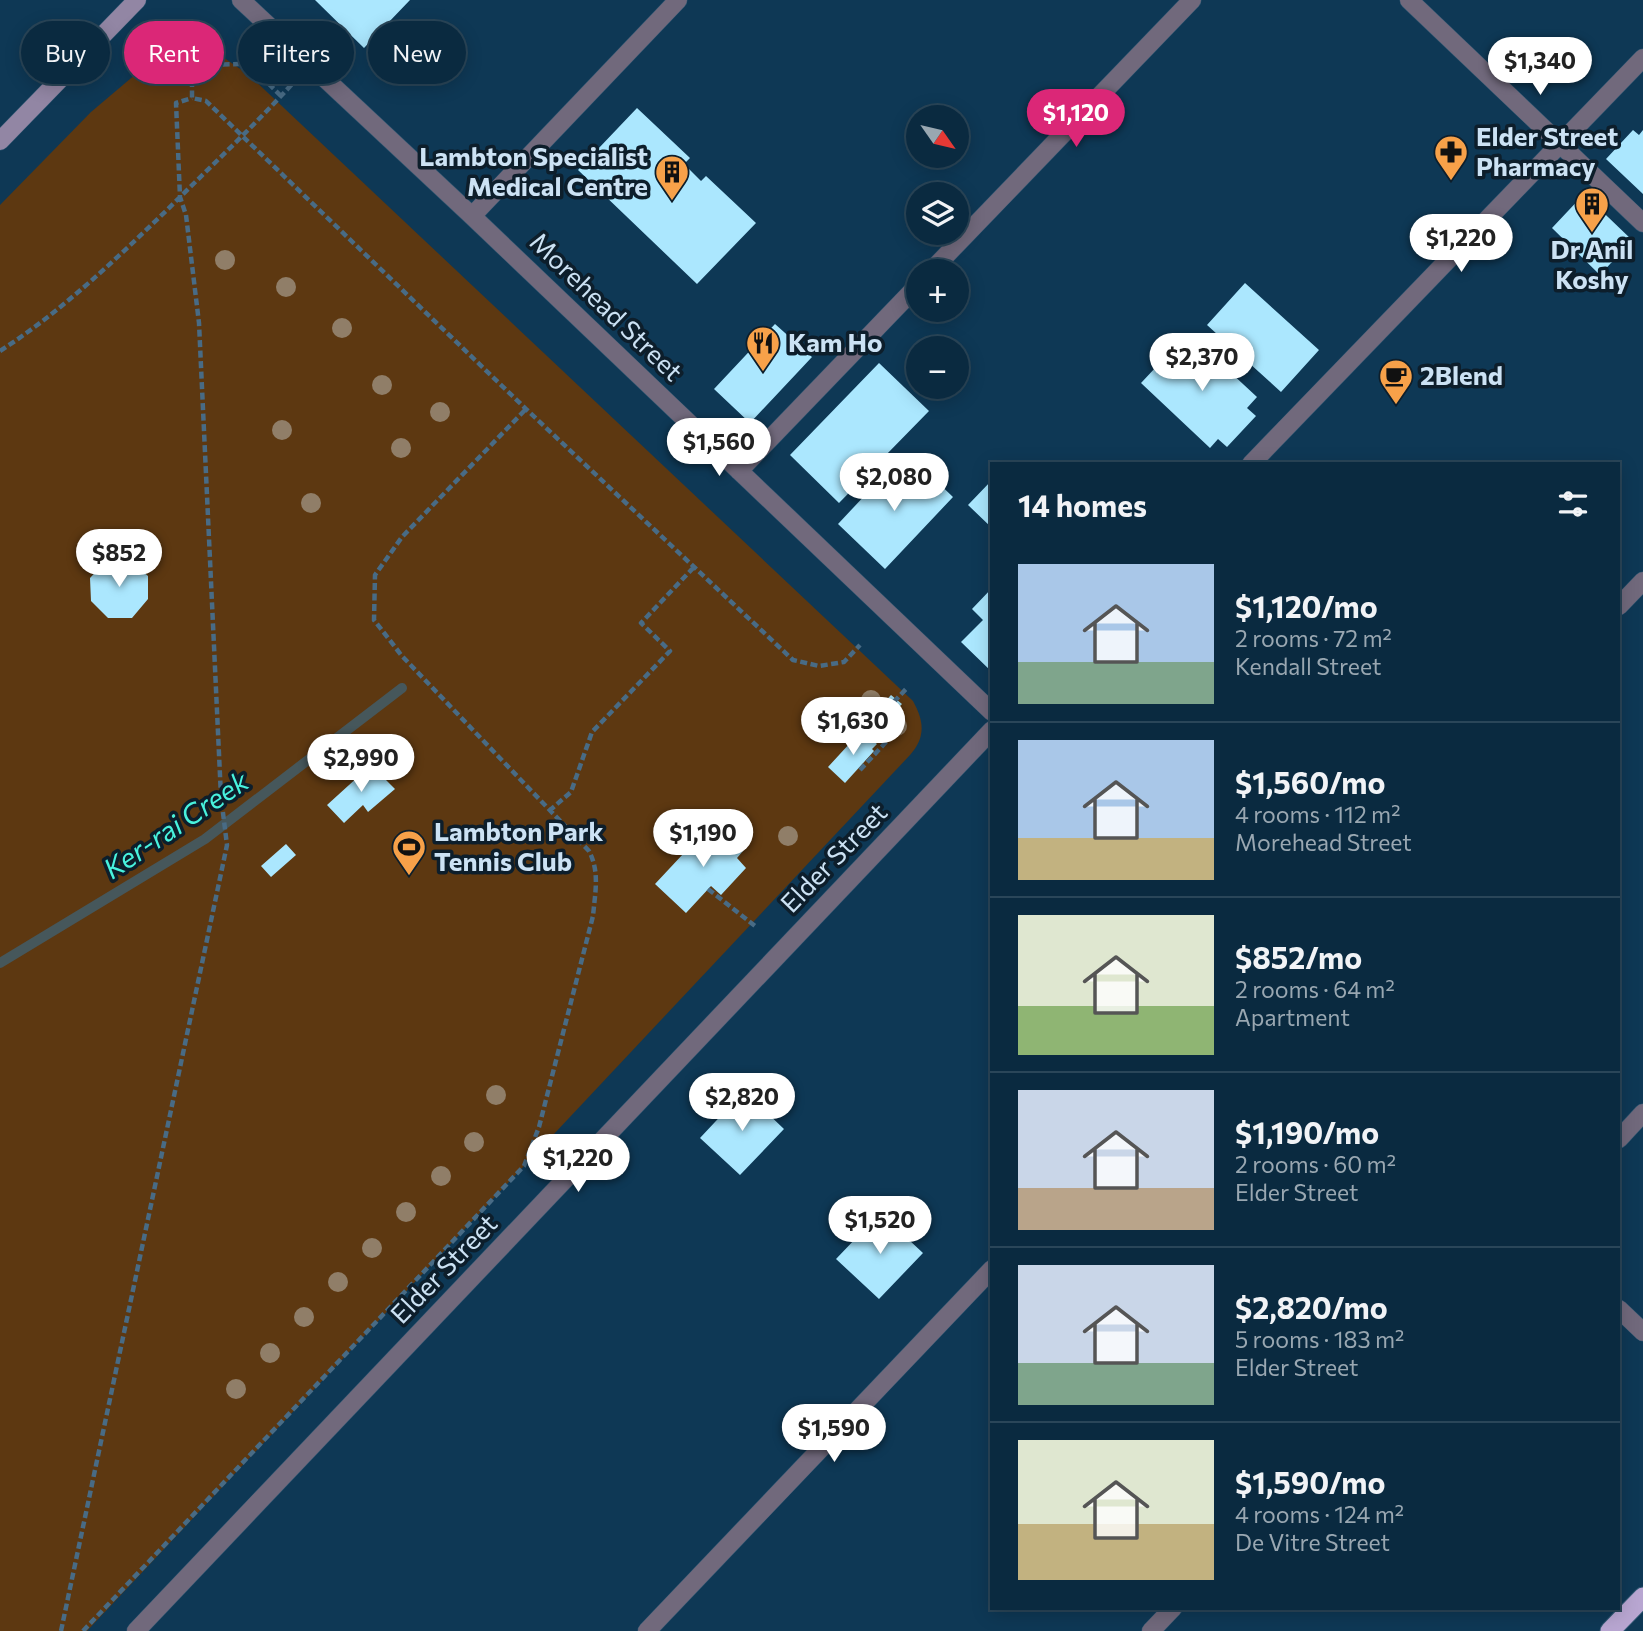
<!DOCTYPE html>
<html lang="en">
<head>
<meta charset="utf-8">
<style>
	:root { --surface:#0a2a40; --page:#18364b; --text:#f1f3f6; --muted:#99a7b1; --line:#2a4659; --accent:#db2777 }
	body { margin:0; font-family:Commissioner,sans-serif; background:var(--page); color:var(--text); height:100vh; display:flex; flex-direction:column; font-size:26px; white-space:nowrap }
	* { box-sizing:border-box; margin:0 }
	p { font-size:23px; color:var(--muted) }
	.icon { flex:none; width:38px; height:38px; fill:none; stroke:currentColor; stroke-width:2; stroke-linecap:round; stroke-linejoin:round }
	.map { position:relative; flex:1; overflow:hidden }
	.details { position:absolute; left:990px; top:462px; width:630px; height:1148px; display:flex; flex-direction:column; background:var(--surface); border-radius:0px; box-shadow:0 4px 18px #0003,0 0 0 2px var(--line) }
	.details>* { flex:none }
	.guide { position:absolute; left:21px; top:21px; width:665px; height:63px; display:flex; gap:14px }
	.needle { width:46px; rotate:124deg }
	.tools { position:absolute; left:906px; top:105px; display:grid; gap:14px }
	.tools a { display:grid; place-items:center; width:63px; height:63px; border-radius:50%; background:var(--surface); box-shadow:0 4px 18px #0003,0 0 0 2px var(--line); font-size:35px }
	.price { position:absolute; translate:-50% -60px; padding:0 16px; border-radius:24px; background:#fff; color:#222; font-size:23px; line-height:46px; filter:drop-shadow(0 2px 4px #0008) }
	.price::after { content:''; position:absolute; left:50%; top:42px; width:21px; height:16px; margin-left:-10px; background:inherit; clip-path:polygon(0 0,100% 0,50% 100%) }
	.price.active { background:var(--accent); color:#fff }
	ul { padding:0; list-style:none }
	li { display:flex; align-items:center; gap:21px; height:175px; padding:0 28px }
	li+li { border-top:2px solid var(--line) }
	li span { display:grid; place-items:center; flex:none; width:196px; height:140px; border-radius:0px; color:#555 }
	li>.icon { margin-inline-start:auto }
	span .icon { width:84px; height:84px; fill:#fffc; stroke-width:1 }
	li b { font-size:30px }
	h2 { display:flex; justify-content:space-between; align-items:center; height:84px; padding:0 28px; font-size:30px }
	.chip { padding:0 24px; border-radius:32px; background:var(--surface); box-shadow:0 4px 18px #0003,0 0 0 2px var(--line); font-size:24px; line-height:63px }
	.chip.active { background:var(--accent); color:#fff }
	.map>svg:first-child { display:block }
	.green { fill:#5d3811 }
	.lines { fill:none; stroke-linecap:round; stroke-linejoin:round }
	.stream { stroke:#46575b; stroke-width:10 }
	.building { fill:#abe7fe }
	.minor-casing { stroke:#305772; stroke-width:19 }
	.secondary-casing { stroke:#305772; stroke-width:19 }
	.trunk-casing { stroke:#305772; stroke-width:21 }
	.path { stroke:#486b85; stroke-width:4.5; stroke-dasharray:7 3.5; stroke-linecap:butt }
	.minor { stroke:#71697c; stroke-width:18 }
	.secondary { stroke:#9286a4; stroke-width:18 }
	.trunk { stroke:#b8a6d1; stroke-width:19 }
	.tree { fill:#907e68 }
	.labels { text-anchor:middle; stroke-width:7; stroke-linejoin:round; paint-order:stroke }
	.poi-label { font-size:26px; font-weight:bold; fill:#cce2f4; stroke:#0d1e2b; text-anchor:start }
	.street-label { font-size:26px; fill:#cce2f4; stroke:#0d1e2b }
	.water-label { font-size:28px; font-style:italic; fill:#48f2de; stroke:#0d1e2b }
</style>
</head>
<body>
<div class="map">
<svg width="1643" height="1631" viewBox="0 0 1643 1631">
	<rect width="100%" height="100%" fill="#0e3855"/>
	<!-- green -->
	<path class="green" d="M217,53L249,75L913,701C924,721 926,737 910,755L87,1631H0V205L91,112L156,57Z"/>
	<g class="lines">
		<!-- stream -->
		<path class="stream" d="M0,963L205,839L402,688"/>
	</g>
	<!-- building -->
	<path class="building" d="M315,0H410L364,48Z
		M637,108L690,158L684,164L701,181L706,176L756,223L697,284L578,170Z
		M1633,130L1639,135L1643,130V194L1606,159Z
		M1584,194L1632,240L1600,275L1552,228Z
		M1245,283L1319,350L1281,392L1207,325Z
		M775,324L812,357L750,423L714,389Z
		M1188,333L1257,397L1247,408L1256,416L1227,447L1218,439L1210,448L1141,383Z
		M879,363L929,411L839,503L790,455Z
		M898,460L922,484L930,475L953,497L885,569L838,524Z
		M992,480V528L968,505Z
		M107,560H130L148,576V599L132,618H108L91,601L90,578Z
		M992,588V672L961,642L983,620L972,609Z
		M891,695L902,704L888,719L878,709Z
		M862,730L877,744L872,749L874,751L845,783L828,767Z
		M371,765L395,789L368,812L363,805L344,823L327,805Z
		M712,823L743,851L737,858L746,868L721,895L711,886L686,913L655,884Z
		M286,844L296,855L271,877L261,866Z
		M744,1091L784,1129L740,1175L700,1138Z
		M880,1213L923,1253L879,1299L836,1259Z"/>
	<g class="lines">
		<!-- minor casing -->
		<g class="minor-casing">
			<path id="minor" d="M241,0L472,216L992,712
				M1409,0L1643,223
				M472,216L678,0
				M931,271L1192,0
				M1251,464L1643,58
				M739,471L919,284
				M1619,606L1643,581
				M1619,1139L1643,1113
				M1619,1309L1643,1332
				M136,1631L992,730
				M647,1631L992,1269
				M1151,1631L1173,1608"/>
		</g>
		<!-- secondary casing -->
		<g class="secondary-casing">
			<path id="secondary" d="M0,141L137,0"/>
		</g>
		<!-- trunk casing -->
		<g class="trunk-casing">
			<path id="trunk" d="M1610,1631L1643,1597"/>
		</g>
		<!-- path -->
		<path class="path" d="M281,96L267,82L242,64L192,65V98L206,101L526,409L793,660L819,666L844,662L860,645
			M0,351C62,311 115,260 168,209C210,167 253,127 293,83
			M860,770L887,741L871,726L906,689
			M549,811L571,792L592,732L670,651L641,623L694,567
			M708,889L755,926
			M61,1631L227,845L221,797L199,323L186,215L180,197L176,103L192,98
			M83,1631L524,1166L539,1127L593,916C595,893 600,872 589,851L402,656L374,620L375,575L402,537L526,409"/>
		<!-- minor -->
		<use href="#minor" class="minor"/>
		<!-- secondary -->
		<use href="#secondary" class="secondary"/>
		<!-- trunk -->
		<use href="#trunk" class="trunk"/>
	</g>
	<!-- trees -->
	<g class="tree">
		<circle cx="225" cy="260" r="10"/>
		<circle cx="286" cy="287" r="10"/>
		<circle cx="342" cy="328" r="10"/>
		<circle cx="382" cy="385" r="10"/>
		<circle cx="440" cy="412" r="10"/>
		<circle cx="282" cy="430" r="10"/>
		<circle cx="401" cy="448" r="10"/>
		<circle cx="311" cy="503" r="10"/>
		<circle cx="871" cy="700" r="10"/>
		<circle cx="897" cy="726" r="10"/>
		<circle cx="788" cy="836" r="10"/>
		<circle cx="496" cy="1095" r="10"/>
		<circle cx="474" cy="1142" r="10"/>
		<circle cx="441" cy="1176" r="10"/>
		<circle cx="406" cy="1212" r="10"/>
		<circle cx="372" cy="1248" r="10"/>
		<circle cx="338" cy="1282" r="10"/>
		<circle cx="304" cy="1317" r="10"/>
		<circle cx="270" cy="1353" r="10"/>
		<circle cx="236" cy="1389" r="10"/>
	</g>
	<!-- icons -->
	<defs>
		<g id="pharmacy-pin" transform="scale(1.75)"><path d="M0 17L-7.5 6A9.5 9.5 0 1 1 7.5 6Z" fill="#f7a149" stroke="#0d1e2b"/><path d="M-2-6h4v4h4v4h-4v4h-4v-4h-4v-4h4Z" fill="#111"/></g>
		<g id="building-pin" transform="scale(1.75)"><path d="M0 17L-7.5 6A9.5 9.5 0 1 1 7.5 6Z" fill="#f7a149" stroke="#0d1e2b"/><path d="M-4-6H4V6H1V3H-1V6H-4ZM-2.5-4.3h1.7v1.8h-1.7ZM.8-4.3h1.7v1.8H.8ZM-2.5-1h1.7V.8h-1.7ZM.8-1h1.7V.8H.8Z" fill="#111"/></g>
		<g id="restaurant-pin" transform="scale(1.75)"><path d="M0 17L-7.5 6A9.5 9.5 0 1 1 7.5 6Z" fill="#f7a149" stroke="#0d1e2b"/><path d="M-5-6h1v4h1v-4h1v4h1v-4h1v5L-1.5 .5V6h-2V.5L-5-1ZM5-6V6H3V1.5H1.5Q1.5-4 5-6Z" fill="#111"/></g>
		<g id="cafe-pin" transform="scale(1.75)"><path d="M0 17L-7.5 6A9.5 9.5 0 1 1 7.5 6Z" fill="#f7a149" stroke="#0d1e2b"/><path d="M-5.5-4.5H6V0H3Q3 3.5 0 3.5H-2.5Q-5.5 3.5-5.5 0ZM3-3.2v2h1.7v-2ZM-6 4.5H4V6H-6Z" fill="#111"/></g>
		<g id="stadium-pin" transform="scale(1.75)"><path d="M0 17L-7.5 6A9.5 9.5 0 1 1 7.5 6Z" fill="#f7a149" stroke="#0d1e2b"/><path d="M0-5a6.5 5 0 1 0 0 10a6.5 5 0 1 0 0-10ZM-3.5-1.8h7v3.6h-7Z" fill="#111"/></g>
	</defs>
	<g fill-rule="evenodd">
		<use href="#pharmacy-pin" x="1451" y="152"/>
		<use href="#building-pin" x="672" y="172"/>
		<use href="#building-pin" x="1592" y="204"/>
		<use href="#restaurant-pin" x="763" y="343"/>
		<use href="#cafe-pin" x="1396" y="376"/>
		<use href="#stadium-pin" x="409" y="847"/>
	</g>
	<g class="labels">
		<!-- poi labels -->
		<g class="poi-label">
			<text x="1476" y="146">Elder Street<tspan x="1476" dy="30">Pharmacy</tspan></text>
			<text x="648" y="166" text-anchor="end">Lambton Specialist<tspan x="648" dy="30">Medical Centre</tspan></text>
			<text x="1592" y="259" text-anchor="middle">Dr Anil<tspan x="1592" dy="30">Koshy</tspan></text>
			<text x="788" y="352">Kam Ho</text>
			<text x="1420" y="385">2Blend</text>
			<text x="434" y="841">Lambton Park<tspan x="434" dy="30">Tennis Club</tspan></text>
		</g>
		<!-- street labels -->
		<g class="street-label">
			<text transform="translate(606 307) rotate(44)" y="9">Morehead Street</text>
			<text transform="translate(834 858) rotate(-46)" y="9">Elder Street</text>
			<text transform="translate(444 1269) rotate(-46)" y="9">Elder Street</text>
		</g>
		<!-- water labels -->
		<g class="water-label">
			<text transform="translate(176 825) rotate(-34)" y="10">Ker-rai Creek</text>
		</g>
	</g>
</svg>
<div class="tools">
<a><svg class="needle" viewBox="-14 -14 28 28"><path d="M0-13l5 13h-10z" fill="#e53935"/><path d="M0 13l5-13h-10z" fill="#99a7b1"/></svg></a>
<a><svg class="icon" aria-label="layers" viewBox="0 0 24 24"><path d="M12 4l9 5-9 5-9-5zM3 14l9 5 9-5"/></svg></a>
<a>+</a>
<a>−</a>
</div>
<b class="price" style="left:1540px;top:97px">$1,340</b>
<b class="price active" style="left:1076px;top:149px">$1,120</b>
<b class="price" style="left:1461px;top:274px">$1,220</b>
<b class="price" style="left:1202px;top:393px">$2,370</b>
<b class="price" style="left:719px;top:478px">$1,560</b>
<b class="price" style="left:894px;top:513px">$2,080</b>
<b class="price" style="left:119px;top:589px">$852</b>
<b class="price" style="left:853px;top:757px">$1,630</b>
<b class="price" style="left:361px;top:794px">$2,990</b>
<b class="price" style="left:703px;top:869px">$1,190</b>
<b class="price" style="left:742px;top:1133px">$2,820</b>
<b class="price" style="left:578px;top:1194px">$1,220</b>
<b class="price" style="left:880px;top:1256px">$1,520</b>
<b class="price" style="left:834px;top:1464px">$1,590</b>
<div class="guide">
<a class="chip">Buy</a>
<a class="chip active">Rent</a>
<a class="chip">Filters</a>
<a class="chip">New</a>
</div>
<section class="details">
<h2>14 homes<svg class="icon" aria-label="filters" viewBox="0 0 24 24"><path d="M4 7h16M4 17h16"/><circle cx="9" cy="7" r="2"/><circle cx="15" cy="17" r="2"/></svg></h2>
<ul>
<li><span style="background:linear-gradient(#a9c7e8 70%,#7fa58c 0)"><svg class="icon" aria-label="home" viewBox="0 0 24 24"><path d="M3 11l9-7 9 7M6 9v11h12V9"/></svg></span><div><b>$1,120/mo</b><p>2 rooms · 72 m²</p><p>Kendall Street</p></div></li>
<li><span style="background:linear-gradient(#a9c7e8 70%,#c2b280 0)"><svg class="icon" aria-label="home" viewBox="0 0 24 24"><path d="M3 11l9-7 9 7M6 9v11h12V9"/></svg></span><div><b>$1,560/mo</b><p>4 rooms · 112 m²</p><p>Morehead Street</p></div></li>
<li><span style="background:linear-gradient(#dfe7d0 65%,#8fb573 0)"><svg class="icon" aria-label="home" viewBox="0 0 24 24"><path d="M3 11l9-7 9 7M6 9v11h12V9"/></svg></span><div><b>$852/mo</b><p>2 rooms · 64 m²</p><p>Apartment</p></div></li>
<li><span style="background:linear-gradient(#c9d6e8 70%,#b9a48a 0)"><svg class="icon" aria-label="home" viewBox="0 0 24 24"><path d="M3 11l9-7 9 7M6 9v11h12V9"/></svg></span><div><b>$1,190/mo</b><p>2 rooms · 60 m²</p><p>Elder Street</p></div></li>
<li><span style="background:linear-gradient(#c9d6e8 70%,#7fa58c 0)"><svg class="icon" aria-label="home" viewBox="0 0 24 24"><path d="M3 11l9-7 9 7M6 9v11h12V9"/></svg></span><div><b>$2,820/mo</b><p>5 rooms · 183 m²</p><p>Elder Street</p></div></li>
<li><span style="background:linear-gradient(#dfe7d0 60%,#c2b280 0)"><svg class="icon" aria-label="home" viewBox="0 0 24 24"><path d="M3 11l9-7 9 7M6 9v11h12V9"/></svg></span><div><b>$1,590/mo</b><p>4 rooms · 124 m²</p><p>De Vitre Street</p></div></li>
</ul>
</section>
</div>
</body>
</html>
